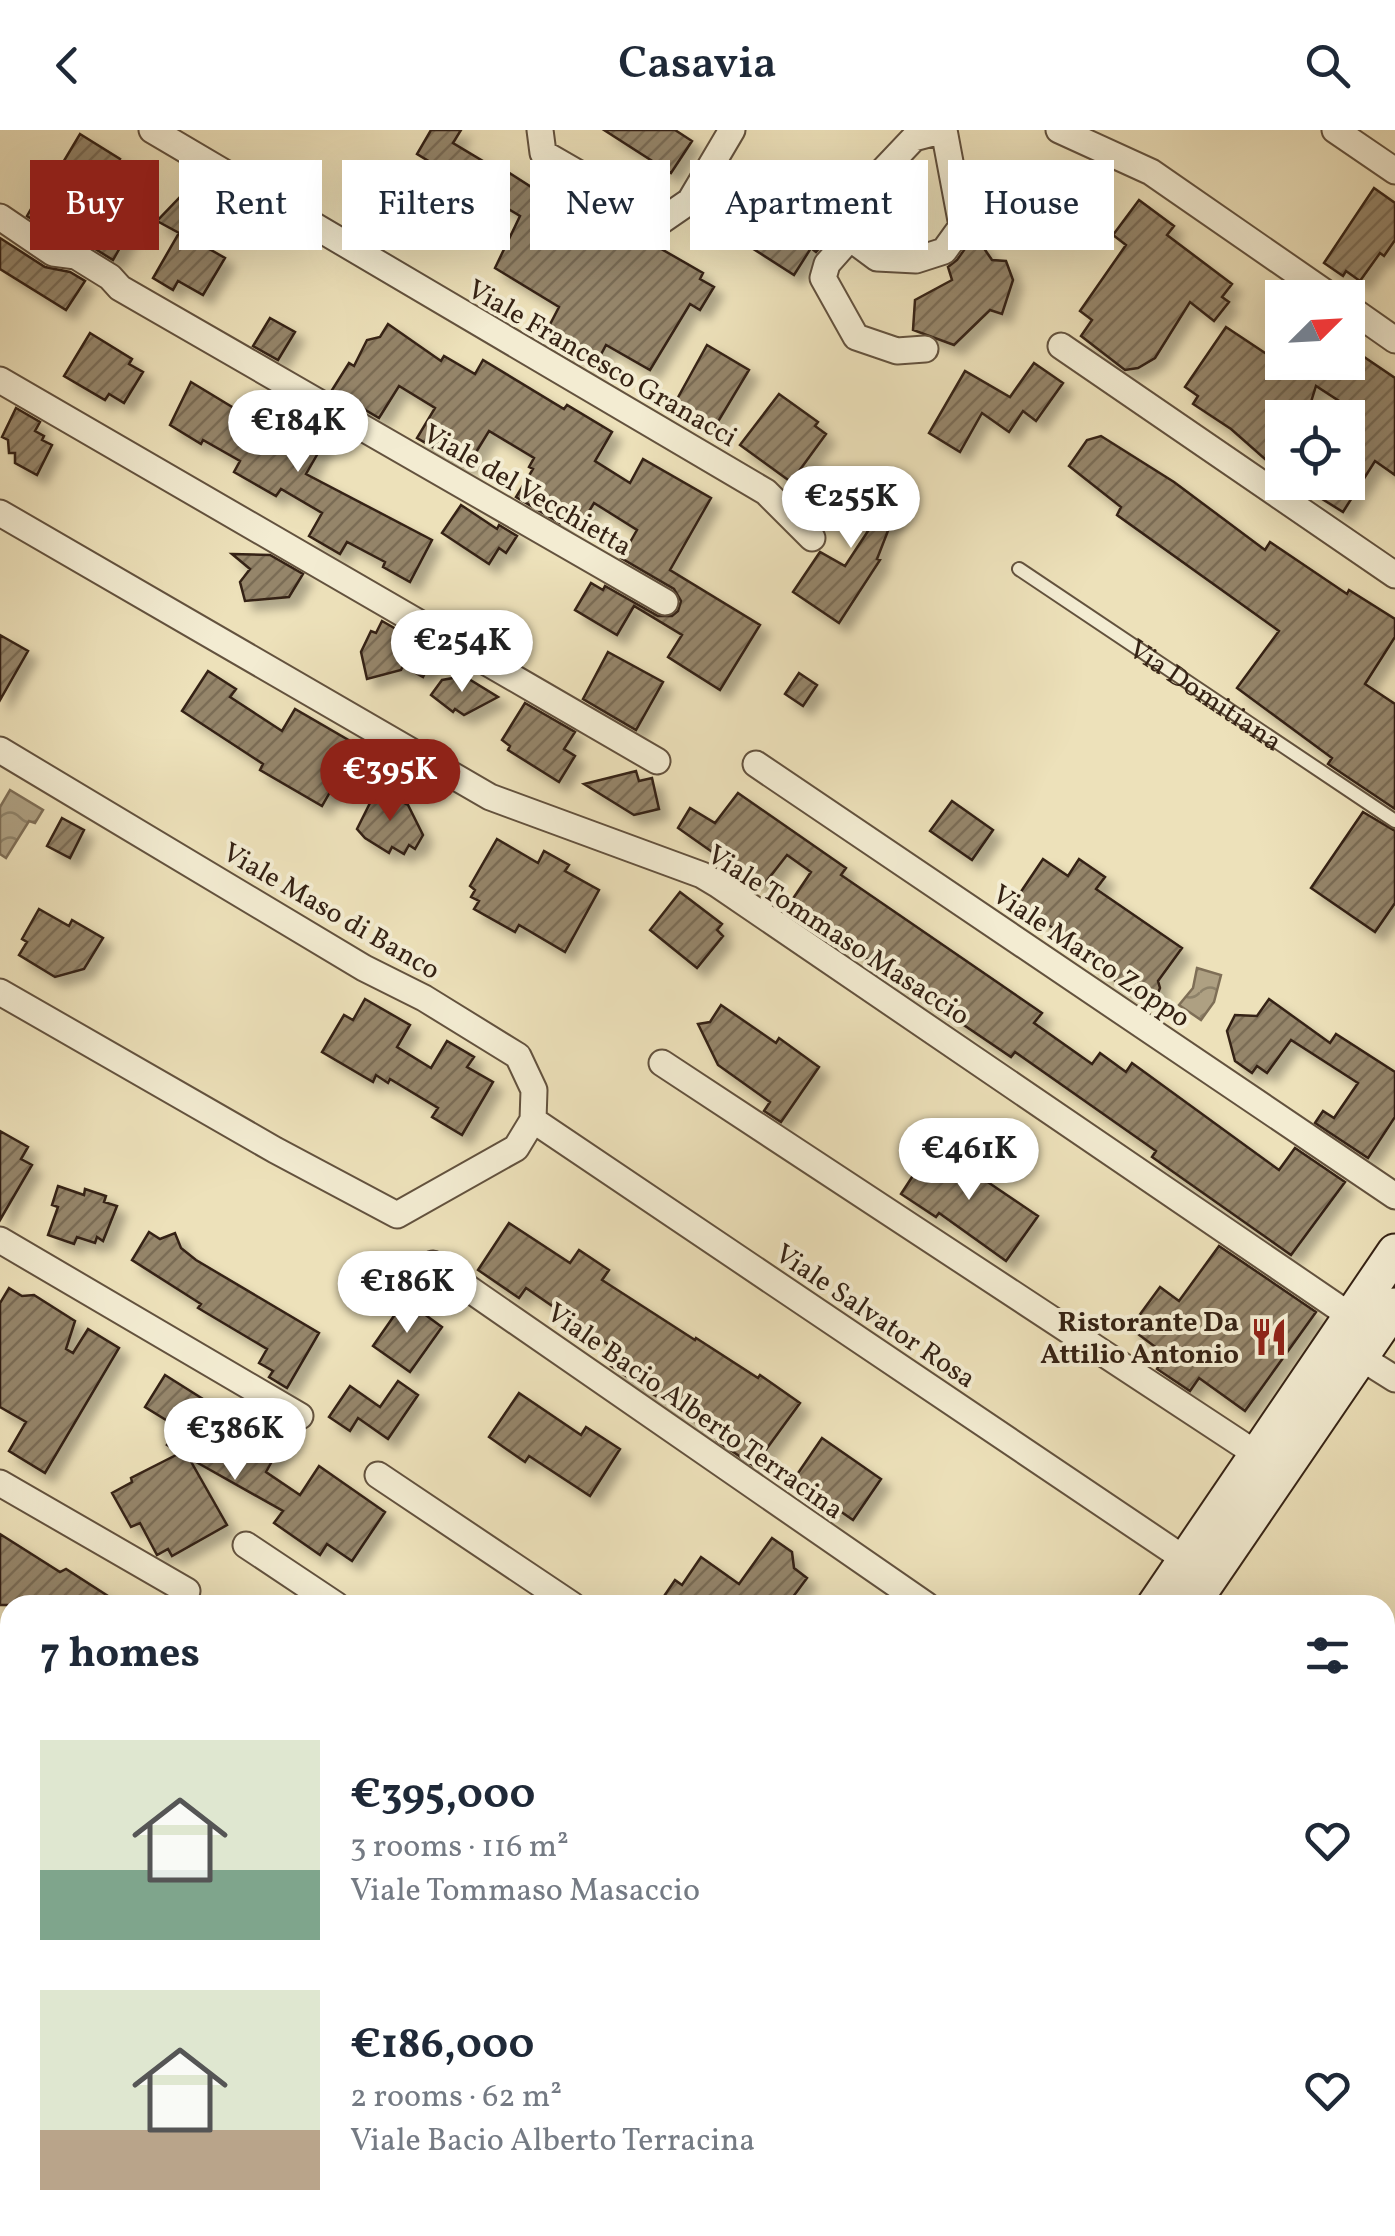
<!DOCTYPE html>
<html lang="en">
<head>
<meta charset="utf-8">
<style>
	:root { --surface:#fff; --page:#f6f6f7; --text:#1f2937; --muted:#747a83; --accent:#8f2418 }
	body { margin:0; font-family:Vollkorn,serif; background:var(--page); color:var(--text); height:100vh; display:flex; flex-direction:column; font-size:38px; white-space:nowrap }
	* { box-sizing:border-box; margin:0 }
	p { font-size:32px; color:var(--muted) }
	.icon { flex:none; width:55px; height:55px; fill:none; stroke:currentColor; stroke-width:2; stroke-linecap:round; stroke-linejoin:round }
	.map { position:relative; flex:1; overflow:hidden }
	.sheet { position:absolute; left:0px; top:1465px; width:1395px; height:642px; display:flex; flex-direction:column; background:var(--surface); border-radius:30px 30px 0 0; box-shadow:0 10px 40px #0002 }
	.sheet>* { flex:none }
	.hud { position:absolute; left:30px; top:30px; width:1335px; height:90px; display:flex; gap:20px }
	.needle { width:65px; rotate:66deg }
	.fabs { position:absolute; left:1265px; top:150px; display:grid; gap:20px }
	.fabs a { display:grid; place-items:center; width:100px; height:100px; border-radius:0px; background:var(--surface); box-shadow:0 10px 40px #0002; font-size:50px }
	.price { position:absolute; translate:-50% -85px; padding:0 22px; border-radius:35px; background:#fff; color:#222; font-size:32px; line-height:65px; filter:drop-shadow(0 2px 5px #0008) }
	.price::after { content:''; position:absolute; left:50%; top:60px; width:30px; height:22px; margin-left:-15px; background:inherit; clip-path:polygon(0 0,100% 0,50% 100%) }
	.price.current { background:var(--accent); color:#fff }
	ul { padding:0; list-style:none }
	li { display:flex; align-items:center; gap:30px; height:250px; padding:0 40px }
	li span { display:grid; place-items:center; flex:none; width:280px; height:200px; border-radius:0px; color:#555 }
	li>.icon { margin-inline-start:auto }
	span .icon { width:120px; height:120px; fill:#fffc; stroke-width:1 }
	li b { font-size:42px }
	h2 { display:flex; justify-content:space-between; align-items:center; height:120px; padding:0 40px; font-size:42px }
	.pill { padding:0 35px; border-radius:0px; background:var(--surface); box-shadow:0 10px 40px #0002; font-size:35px; line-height:90px }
	.pill.current { background:var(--accent); color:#fff }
	header { display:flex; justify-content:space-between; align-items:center; height:130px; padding:0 40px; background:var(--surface); font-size:45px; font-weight:600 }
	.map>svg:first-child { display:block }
	.water { fill:url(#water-waves); stroke:#7e6e56; stroke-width:2.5 }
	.building { fill:url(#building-hatch); stroke:#352214; stroke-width:2.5; filter:url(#shadow) }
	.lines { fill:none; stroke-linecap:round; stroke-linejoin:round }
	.lane-casing { stroke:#63523e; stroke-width:16 }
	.street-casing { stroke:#63523e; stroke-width:29 }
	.secondary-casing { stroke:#352214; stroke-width:39 }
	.lane { stroke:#f3ecd2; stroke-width:12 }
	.street { stroke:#f3ecd2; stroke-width:25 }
	.secondary { stroke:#f3ecd2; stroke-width:35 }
	.labels { text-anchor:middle; stroke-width:8; stroke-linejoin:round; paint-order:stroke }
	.street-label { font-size:28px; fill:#352214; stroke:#f3ecd2 }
	.poi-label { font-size:28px; font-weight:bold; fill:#352214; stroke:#f3ecd2; text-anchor:end }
</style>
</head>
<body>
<header><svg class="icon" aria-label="back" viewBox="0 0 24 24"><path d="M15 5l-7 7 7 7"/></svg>Casavia<svg class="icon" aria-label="search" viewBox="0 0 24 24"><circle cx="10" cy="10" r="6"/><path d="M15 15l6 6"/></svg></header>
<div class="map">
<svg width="1395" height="2106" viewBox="0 0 1395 2106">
	<defs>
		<pattern id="water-waves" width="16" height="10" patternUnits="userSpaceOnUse" patternTransform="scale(2.5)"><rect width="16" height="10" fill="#aea082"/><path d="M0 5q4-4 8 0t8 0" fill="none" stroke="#8e8269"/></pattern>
		<pattern id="building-hatch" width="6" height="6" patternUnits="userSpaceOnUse" patternTransform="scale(2.5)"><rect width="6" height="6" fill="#95856a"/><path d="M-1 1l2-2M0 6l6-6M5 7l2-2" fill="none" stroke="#7a6c56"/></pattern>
		<filter id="shadow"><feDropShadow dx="9" dy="9" stdDeviation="5" flood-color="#0004"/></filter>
	</defs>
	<rect width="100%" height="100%" fill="#ede1ba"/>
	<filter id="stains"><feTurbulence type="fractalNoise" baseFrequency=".002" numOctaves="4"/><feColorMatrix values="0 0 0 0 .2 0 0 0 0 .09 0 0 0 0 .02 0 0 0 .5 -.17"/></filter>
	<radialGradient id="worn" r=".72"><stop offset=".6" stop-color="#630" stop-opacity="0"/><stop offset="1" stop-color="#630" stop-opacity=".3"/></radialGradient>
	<!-- water -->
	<path class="water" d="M10,660L43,680L35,693L29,691L6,728L0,724V677Z
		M1197,838L1221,845L1214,872L1201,890L1179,875L1193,858Z"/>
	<!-- building -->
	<path class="building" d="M431,0H461L453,13L498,40L500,37L561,76L574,60L608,79L604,86L703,143L700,149L714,157L700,180L690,174L650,240L606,215L596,234L544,206L559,177L495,138L520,86L417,24Z
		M604,0H675L692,11L671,43Z
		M80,4L120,29L109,48L113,56L101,83L130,100L113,130L84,112L59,107L27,86L40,63L43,66Z
		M797,47L841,75L833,102L816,122L811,118L794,145L752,118Z
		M1374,58L1395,73V110L1384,126L1380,123L1360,151L1346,141L1343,146L1324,133Z
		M182,65L212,88L197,112L225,128L203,165L178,151L173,160L153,148L179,103L157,91Z
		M1139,70L1174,96L1167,105L1232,154L1222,167L1229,172L1214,191L1190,172L1155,228L1138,238L1125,240L1081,206L1092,190L1080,181L1126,115L1113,105Z
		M0,108L45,137L70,142L85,151L66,180L0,139Z
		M972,109L979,111L992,130L1006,131L1013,150L1002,184L990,180L954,215L913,200L915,170L952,150L948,137L957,130Z
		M270,188L295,202L278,230L253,216Z
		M388,194L441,231L444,226L475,244L483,230L564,279L567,275L612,302L595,331L630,353L643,329L711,368L670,440L760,495L720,560L668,527L682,505L634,476L617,505L575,480L591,453L603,460L605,456L658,486H672L678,481L681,471L674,459L621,428L637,400L594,373L582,393L566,383L560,393L516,367L533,339L529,337L534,328L489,301L467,337L417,308L435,278L399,256L379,288L332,260L349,233L354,236L367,210L380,207Z
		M1226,197L1295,243L1281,232H1348V216L1395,248V345L1375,331L1343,382L1295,352H1348V303L1359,284L1316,256L1306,288H1282V344L1231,299L1193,274L1198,266L1185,257Z
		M90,203L132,229L129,234L143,242L124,273L109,264L105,270L64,246Z
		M707,215L749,240L716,295L676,271Z
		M1034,233L1063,253L1036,291L1023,281L1009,302L982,283L960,322L929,303L965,241L1010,267Z
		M191,252L257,292L273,265L312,288L306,300L325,311L306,344L432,410L410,452L383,437L385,432L347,412L340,424L309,406L322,383L281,359L276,366L234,342L240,331L203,310L201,314L170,295Z
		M779,264L818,292L815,296L826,304L791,352L740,315Z
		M16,278L40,292L35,301L44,306L42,310L52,315L37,345L15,333V323H9L8,310L2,307Z
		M1101,306L1174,352L1265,420L1270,412L1347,464L1349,460L1395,489V507L1365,554L1395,574V679L1328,634L1332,628L1237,558L1279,501L1117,385L1121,377L1069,336L1087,310Z
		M854,344L892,359L890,367L900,370L877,429L880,430L839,493L793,462L820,422L845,436L870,398L837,384Z
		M461,375L497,399L499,395L517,406L506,423L499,418L489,434L442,403Z
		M232,424L270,425L303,444L289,467L245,471L240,452L250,439Z
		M382,491L436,522L423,547L403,536L401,540L367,549L361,522L371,501L376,503Z
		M0,505L28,521L0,570Z
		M608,522L663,552L636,600L583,569Z
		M208,541L236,559L230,567L282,601L295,579L357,615L322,676L260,640L263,634L182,581Z
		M799,543L817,555L803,576L785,564Z
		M464,546L498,567L464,585L455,579L453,582L431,565L442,550Z
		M525,573L575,602L564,619L575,626L559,652L508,620L510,616L502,610Z
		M636,641L639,651L652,648L659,679L634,685L584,654Z
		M377,659L408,675L423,705L415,719L409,715L404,724L392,717L389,723L365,708L357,699Z
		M738,663L846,738L841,745L1042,883L1034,893L1092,934L1100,923L1126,942L1132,933L1279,1040L1295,1018L1345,1052L1291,1125L1152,1027L1156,1021L1015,922L1011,927L788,776L811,742L787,725L762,757L678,698L690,678L715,693Z
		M952,671L993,700L972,730L930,701Z
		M1363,682L1395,701V773L1375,802L1311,758Z
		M62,688L84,700L70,728L47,716Z
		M497,709L538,733L544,721L569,735L565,741L599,760L565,822L519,795L515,802L474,779L479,771L471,767L475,760L470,756Z
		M1043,729L1068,746L1079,729L1105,747L1096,759L1182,818L1158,851L1160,858L1156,868L1144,871L1091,834L1096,827L1014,772Z
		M680,762L722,794L717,800L723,806L697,838L650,800Z
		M39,779L69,796L72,790L103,808L84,839L55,847L19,825L27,812L22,809Z
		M365,869L410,895L397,917L431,938L447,911L474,927L467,937L493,952L462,1005L432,987L438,978L390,949L388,953L376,945L373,952L322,922L344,885L353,890Z
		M1269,869L1330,913L1336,904L1395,942V987L1368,1028L1315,993L1323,981L1334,988L1358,953L1291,910L1267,943L1257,936L1252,943L1235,931L1227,901L1235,885L1257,886Z
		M721,875L776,913L779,908L819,937L781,992L764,981L770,972L718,935L698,894L710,892Z
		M0,1001L28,1017L21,1029L32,1035L0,1090Z
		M933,1015L1038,1086L1006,1131L939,1083L936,1087L901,1064Z
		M58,1056L84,1065L85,1059L106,1066L104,1072L117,1076L103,1111L97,1107L95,1113L77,1107L74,1114L48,1105L58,1077L52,1075Z
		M509,1093L570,1133L579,1120L609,1140L602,1150L695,1210L696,1208L758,1248L760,1245L800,1273L754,1336L717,1311L719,1308L611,1236L620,1223L603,1211L526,1158L519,1168L478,1140Z
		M149,1102L160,1109L175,1103L181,1118L196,1130L319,1203L287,1258L269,1247L273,1241L259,1233L267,1219L198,1178L201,1174L132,1130Z
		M1219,1116L1316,1182L1245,1281L1199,1248L1190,1261L1157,1239L1166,1225L1130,1198L1160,1157L1179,1171Z
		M9,1158L22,1166L34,1165L75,1191L66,1219L73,1223L88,1199L119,1218L45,1343L9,1321L26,1292L0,1277V1173Z
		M405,1170L442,1197L410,1242L373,1216Z
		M165,1245L230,1286L232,1283L249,1293L258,1289L286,1306L266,1342L300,1365L319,1336L385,1382L352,1431L327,1414L320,1425L274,1393L283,1381L189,1328L227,1395L172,1426L168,1419L157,1425L140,1393L131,1397L112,1363L132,1352L131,1348L180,1323L167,1315L179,1298L145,1277Z
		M398,1251L418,1265L388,1309L358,1288L350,1301L329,1287L350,1256L380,1277Z
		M519,1263L581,1305L586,1297L620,1319L590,1366L529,1326L525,1332L489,1307Z
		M822,1308L881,1349L853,1390L840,1381L835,1388L800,1364L805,1357L794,1349Z
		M0,1404L60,1442L66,1439L122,1475H0Z
		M772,1408L792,1422L794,1438L807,1448L787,1475H658L675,1450L682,1455L701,1427L739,1454Z"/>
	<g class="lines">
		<!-- lane casing -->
		<g class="lane-casing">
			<g id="lane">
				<path id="s1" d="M1019,439L1395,691"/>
				<path d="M1165,2106L1171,2098"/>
			</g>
		</g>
		<!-- street casing -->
		<g class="street-casing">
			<path id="street" d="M152,0L766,362L812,408
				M540,0L543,23L661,91L690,71L732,0
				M1059,0L1151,42L1333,168
				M1335,0L1395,41
				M0,87L53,123L76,126L110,147L120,158L665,472
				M850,108L877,128L916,130L944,121L962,96L944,0L914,8L877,47L855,83L850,108L827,134L823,148L856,207L897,221L925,219
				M1348,177L1395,210
				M1061,216L1395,445
				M0,250L657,631
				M0,383L490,667L702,745L717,754L1352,1187
				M0,620L364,838L424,868L518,926L534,960L533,990L516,1018L397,1085L275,1020L0,862
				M756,634L1395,1066
				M662,933L1258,1325
				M533,990L1186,1430
				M0,1110L300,1286
				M433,1134L926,1475
				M1360,1227L1395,1249
				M378,1345L572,1475
				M0,1353L187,1461
				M246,1415L336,1475
				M0,1602L10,1608
				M1385,1670L1395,1676
				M0,1841L10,1848
				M388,2098L401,2106
				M977,2098L990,2106
				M1363,2098L1367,2106"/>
		</g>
		<!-- secondary casing -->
		<g class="secondary-casing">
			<path id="secondary" d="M1155,1475L1395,1122
				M1191,1475L1395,1176
				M725,2106L731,2098
				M762,2106L768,2098"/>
		</g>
		<!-- lane -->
		<use href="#lane" class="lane"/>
		<!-- street -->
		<use href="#street" class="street"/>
		<!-- secondary -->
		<use href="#secondary" class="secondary"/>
	</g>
	<!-- icons -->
	<defs>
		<g id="restaurant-bare" transform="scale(3)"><path d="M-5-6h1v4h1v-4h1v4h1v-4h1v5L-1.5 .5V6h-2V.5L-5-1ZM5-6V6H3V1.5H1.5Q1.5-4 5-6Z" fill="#8f2418" stroke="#f3ecd2" stroke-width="2.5" paint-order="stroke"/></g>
	</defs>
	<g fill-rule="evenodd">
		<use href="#restaurant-bare" x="1269" y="1207"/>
	</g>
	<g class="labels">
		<!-- street labels -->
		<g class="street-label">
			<text transform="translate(603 232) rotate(30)" y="10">Viale Francesco Granacci</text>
			<text transform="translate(528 359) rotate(30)" y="10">Viale del Vecchietta</text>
			<text dy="10" stroke="none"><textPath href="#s1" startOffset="225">Via Domitiana</textPath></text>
			<text transform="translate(332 780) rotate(30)" y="10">Viale Maso di Banco</text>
			<text transform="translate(839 804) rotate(33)" y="10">Viale Tommaso Masaccio</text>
			<text transform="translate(1092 825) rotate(34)" y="10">Viale Marco Zoppo</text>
			<text transform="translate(876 1185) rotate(34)" y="10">Viale Salvator Rosa</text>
			<text transform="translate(696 1280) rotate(35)" y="10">Viale Bacio Alberto Terracina</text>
		</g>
		<!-- poi labels -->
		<g class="poi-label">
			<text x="1239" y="1201">Ristorante Da<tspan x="1239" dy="32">Attilio Antonio</tspan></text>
		</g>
	</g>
	<rect width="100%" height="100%" filter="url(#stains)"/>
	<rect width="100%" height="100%" fill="url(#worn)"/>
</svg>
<div class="fabs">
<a><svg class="needle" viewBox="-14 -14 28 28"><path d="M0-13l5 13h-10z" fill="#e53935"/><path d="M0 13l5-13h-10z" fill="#747a83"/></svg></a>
<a><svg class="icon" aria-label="locate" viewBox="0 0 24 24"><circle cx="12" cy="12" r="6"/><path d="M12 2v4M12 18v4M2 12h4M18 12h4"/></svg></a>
</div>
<b class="price" style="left:298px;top:345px">€184K</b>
<b class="price" style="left:851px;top:421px">€255K</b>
<b class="price" style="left:462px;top:565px">€254K</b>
<b class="price current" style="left:390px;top:694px">€395K</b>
<b class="price" style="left:969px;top:1073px">€461K</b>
<b class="price" style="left:407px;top:1206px">€186K</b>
<b class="price" style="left:235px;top:1353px">€386K</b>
<div class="hud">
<a class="pill current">Buy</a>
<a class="pill">Rent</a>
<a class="pill">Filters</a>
<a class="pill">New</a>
<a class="pill">Apartment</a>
<a class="pill">House</a>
</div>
<section class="sheet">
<h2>7 homes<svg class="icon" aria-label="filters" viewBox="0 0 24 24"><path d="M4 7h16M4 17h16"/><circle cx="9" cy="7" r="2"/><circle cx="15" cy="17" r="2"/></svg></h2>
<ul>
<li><span style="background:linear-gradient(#dfe7d0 65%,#7fa58c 0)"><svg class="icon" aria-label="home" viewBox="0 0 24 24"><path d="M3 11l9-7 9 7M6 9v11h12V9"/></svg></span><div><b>€395,000</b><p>3 rooms · 116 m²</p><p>Viale Tommaso Masaccio</p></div><svg class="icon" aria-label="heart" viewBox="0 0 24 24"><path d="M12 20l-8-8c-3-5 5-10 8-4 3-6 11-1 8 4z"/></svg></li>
<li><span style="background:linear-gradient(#dfe7d0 70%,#b9a48a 0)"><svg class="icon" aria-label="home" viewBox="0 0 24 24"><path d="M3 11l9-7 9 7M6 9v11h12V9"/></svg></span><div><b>€186,000</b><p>2 rooms · 62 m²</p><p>Viale Bacio Alberto Terracina</p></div><svg class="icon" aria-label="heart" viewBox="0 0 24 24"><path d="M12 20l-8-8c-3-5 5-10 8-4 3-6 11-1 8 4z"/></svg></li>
</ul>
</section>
</div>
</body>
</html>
